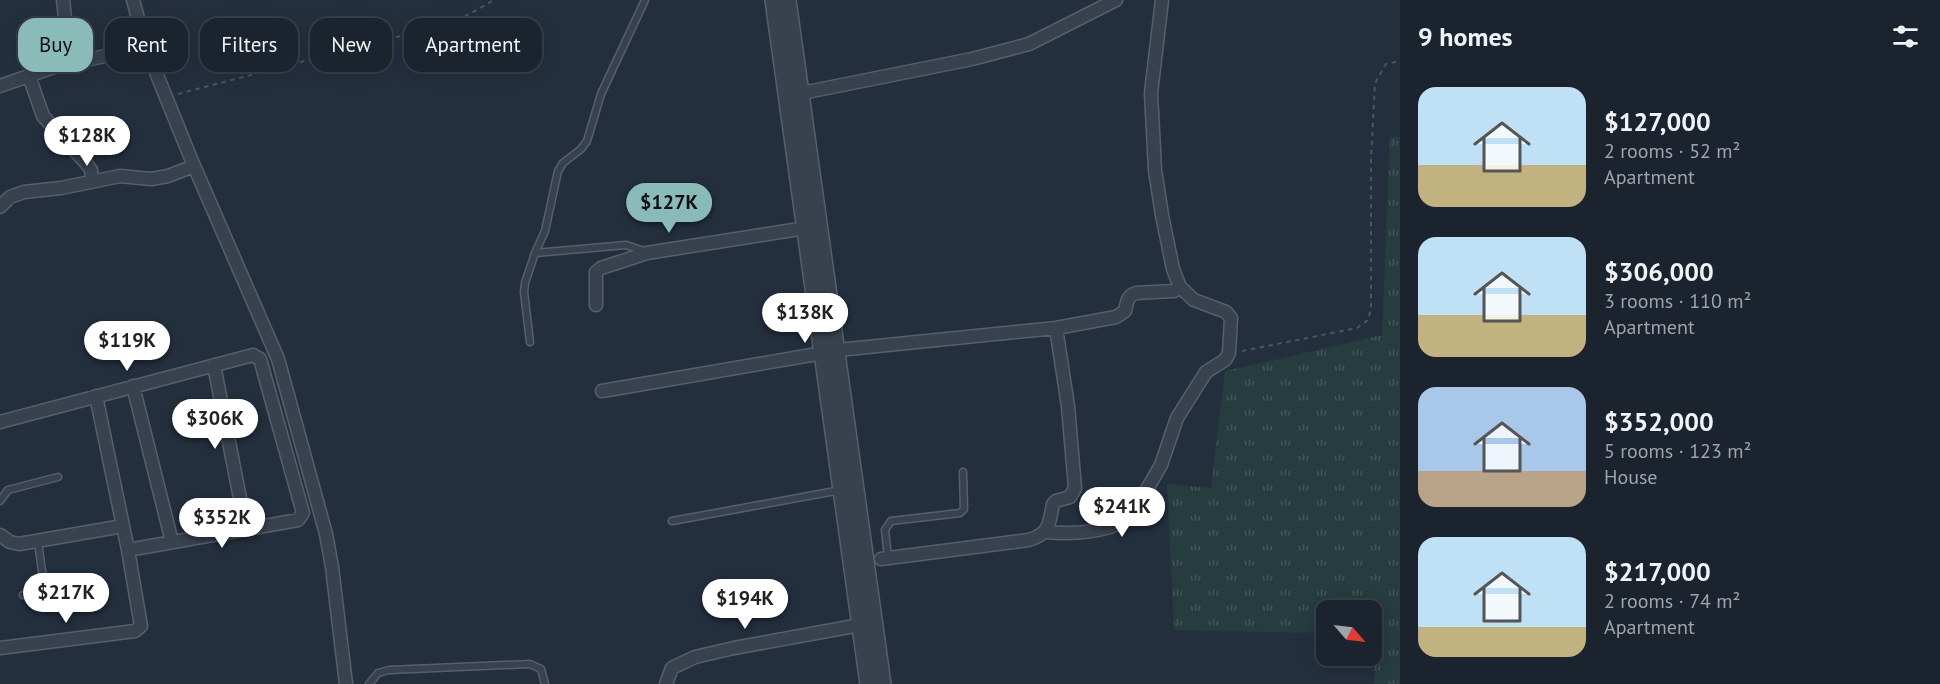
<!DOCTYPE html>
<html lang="en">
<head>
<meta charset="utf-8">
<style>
	:root { --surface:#1b232e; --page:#242b36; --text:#f1f3f6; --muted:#a0a4aa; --line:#39404a; --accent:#8bbbb9 }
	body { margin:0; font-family:"PT Sans",sans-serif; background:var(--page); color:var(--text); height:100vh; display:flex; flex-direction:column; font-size:22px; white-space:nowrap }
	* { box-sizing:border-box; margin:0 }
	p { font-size:20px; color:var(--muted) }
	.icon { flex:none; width:33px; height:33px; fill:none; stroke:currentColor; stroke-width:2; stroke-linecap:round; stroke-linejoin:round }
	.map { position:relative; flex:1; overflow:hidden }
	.sheet { display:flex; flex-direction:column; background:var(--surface); width:540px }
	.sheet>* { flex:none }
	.top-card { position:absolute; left:18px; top:18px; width:570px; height:54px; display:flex; gap:12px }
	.needle { width:39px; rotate:118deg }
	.tools { position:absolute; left:1316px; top:600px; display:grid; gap:12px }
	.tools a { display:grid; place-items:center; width:66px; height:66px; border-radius:12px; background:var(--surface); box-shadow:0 3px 15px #0003,0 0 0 2px var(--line); font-size:30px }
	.price { position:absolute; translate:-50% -51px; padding:0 14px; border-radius:21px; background:#fff; color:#222; font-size:20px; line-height:39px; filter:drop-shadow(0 2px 3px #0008) }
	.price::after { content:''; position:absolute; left:50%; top:36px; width:18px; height:14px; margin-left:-9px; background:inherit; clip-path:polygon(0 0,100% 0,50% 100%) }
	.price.on { background:var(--accent); color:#111 }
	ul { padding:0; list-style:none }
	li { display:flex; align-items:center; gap:18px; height:150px; padding:0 18px }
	li span { display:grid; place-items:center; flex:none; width:168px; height:120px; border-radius:18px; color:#555 }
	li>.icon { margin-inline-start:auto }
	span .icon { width:72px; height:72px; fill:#fffc; stroke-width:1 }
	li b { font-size:26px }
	h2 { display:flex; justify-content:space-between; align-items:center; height:72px; padding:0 18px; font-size:26px }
	.pill { padding:0 21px; border-radius:18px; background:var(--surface); box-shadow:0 3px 15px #0003,0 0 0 2px var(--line); font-size:21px; line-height:54px }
	.pill.on { background:var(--accent); color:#111 }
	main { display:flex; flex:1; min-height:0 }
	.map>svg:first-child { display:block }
	.grass { fill:url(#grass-tufts) }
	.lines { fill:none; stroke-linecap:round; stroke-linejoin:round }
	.service-casing { stroke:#565f6c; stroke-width:9 }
	.minor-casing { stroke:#565f6c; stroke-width:15 }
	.tertiary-casing { stroke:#565f6c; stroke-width:18 }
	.path { stroke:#44595c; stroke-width:2; stroke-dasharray:4.5 4.5; stroke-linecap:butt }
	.service { stroke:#38414e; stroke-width:6 }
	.minor { stroke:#38414e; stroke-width:12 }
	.tertiary { stroke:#38414e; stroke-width:15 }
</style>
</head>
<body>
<main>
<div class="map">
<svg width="1400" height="684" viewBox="0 0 1400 684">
	<defs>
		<pattern id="grass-tufts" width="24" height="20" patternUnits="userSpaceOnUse" patternTransform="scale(1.5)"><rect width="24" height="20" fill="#263c3f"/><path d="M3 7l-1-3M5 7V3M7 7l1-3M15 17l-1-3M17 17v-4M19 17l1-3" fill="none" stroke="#435659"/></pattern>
	</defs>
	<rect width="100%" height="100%" fill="#242f3e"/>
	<!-- grass -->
	<path class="grass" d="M1390,137H1400V684H1374L1377,634H1371V610H1326V633L1174,630L1167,484L1211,488L1225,371L1382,335Z"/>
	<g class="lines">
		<!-- service casing -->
		<g class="service-casing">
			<path id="service" d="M535,253L626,245L644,251
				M530,342L524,292L525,283L535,253L545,231L558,171L563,163L581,149L587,141L601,94L645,0
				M0,501L8,490L58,477
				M672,521L841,490
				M38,542L45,593
				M888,558L885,530L891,521L960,513L964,509L963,472
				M23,595L94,586
				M369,684L378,673L389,670L530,664L541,669L545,684"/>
		</g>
		<!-- minor casing -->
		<g class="minor-casing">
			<path id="minor" d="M63,0L67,35L65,50L68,64
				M133,0L146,48L194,166L278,359L326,534L332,567L346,684
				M29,76L43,116L86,163L91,170L92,182
				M0,86L60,65L146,48
				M802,93L972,59L1029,44L1116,0
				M0,207L10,197L24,192L61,188L120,176L151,179L168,176L194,166
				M596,305V272L601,268L647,253L806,228
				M838,350L1056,328L1116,317L1125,311C1127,302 1127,296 1136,293L1174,291L1180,287
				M214,365L246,529
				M133,386L172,542
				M602,391L823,353
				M0,422L253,355L260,359L303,513L298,520L128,550
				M1047,532C1067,534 1093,533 1113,526L1116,504L1118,501L1137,497L1146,491L1161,465L1177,418L1206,372L1225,360L1229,353L1231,318L1226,312L1194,300L1180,287L1173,269L1162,215L1155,170L1151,93L1162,0
				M0,535L10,542L19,544L123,526
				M881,559L1029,540C1050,533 1049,524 1053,504L1056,501L1070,497L1075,488L1068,406L1056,328
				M0,648L135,631L141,626L128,550L96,396
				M666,684L672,668L695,657L734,648L860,625"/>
		</g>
		<!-- tertiary casing -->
		<g class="tertiary-casing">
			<path id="tertiary" d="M773,0L868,684
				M788,0L883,684"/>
		</g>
		<!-- path -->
		<path class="path" d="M178,94L443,25L468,15L494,0
			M1242,351L1357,328L1368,320L1371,308V159L1375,83L1386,64L1400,61"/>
		<!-- service -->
		<use href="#service" class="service"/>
		<!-- minor -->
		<use href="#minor" class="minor"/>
		<!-- tertiary -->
		<use href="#tertiary" class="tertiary"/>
	</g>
</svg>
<div class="tools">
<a><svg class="needle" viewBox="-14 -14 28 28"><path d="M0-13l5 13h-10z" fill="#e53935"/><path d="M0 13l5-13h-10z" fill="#a0a4aa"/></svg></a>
</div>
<b class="price" style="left:87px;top:167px">$128K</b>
<b class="price on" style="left:669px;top:234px">$127K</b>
<b class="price" style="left:805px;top:344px">$138K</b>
<b class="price" style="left:127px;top:372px">$119K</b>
<b class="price" style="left:215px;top:450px">$306K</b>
<b class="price" style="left:1122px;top:538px">$241K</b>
<b class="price" style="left:222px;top:549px">$352K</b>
<b class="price" style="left:66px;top:624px">$217K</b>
<b class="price" style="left:745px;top:630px">$194K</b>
<div class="top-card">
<a class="pill on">Buy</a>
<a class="pill">Rent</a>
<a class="pill">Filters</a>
<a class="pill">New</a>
<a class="pill">Apartment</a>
</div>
</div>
<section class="sheet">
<h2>9 homes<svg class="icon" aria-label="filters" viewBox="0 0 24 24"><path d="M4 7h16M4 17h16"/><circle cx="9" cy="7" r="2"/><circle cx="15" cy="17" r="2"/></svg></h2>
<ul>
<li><span style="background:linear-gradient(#bfe0f5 65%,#c2b280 0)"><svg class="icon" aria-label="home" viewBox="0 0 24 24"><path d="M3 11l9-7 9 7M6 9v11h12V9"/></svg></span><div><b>$127,000</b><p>2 rooms · 52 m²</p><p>Apartment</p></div></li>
<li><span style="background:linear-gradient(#bfe0f5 65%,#c2b280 0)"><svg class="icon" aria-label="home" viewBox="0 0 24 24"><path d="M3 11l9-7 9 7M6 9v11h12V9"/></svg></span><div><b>$306,000</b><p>3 rooms · 110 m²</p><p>Apartment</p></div></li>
<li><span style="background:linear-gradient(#a9c7e8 70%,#b9a48a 0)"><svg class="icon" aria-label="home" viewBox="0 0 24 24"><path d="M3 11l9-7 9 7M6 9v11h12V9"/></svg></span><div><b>$352,000</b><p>5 rooms · 123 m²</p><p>House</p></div></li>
<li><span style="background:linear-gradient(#bfe0f5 75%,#c2b280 0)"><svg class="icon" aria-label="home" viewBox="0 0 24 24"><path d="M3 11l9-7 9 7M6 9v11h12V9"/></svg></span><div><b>$217,000</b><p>2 rooms · 74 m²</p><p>Apartment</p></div></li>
</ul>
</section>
</main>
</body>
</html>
